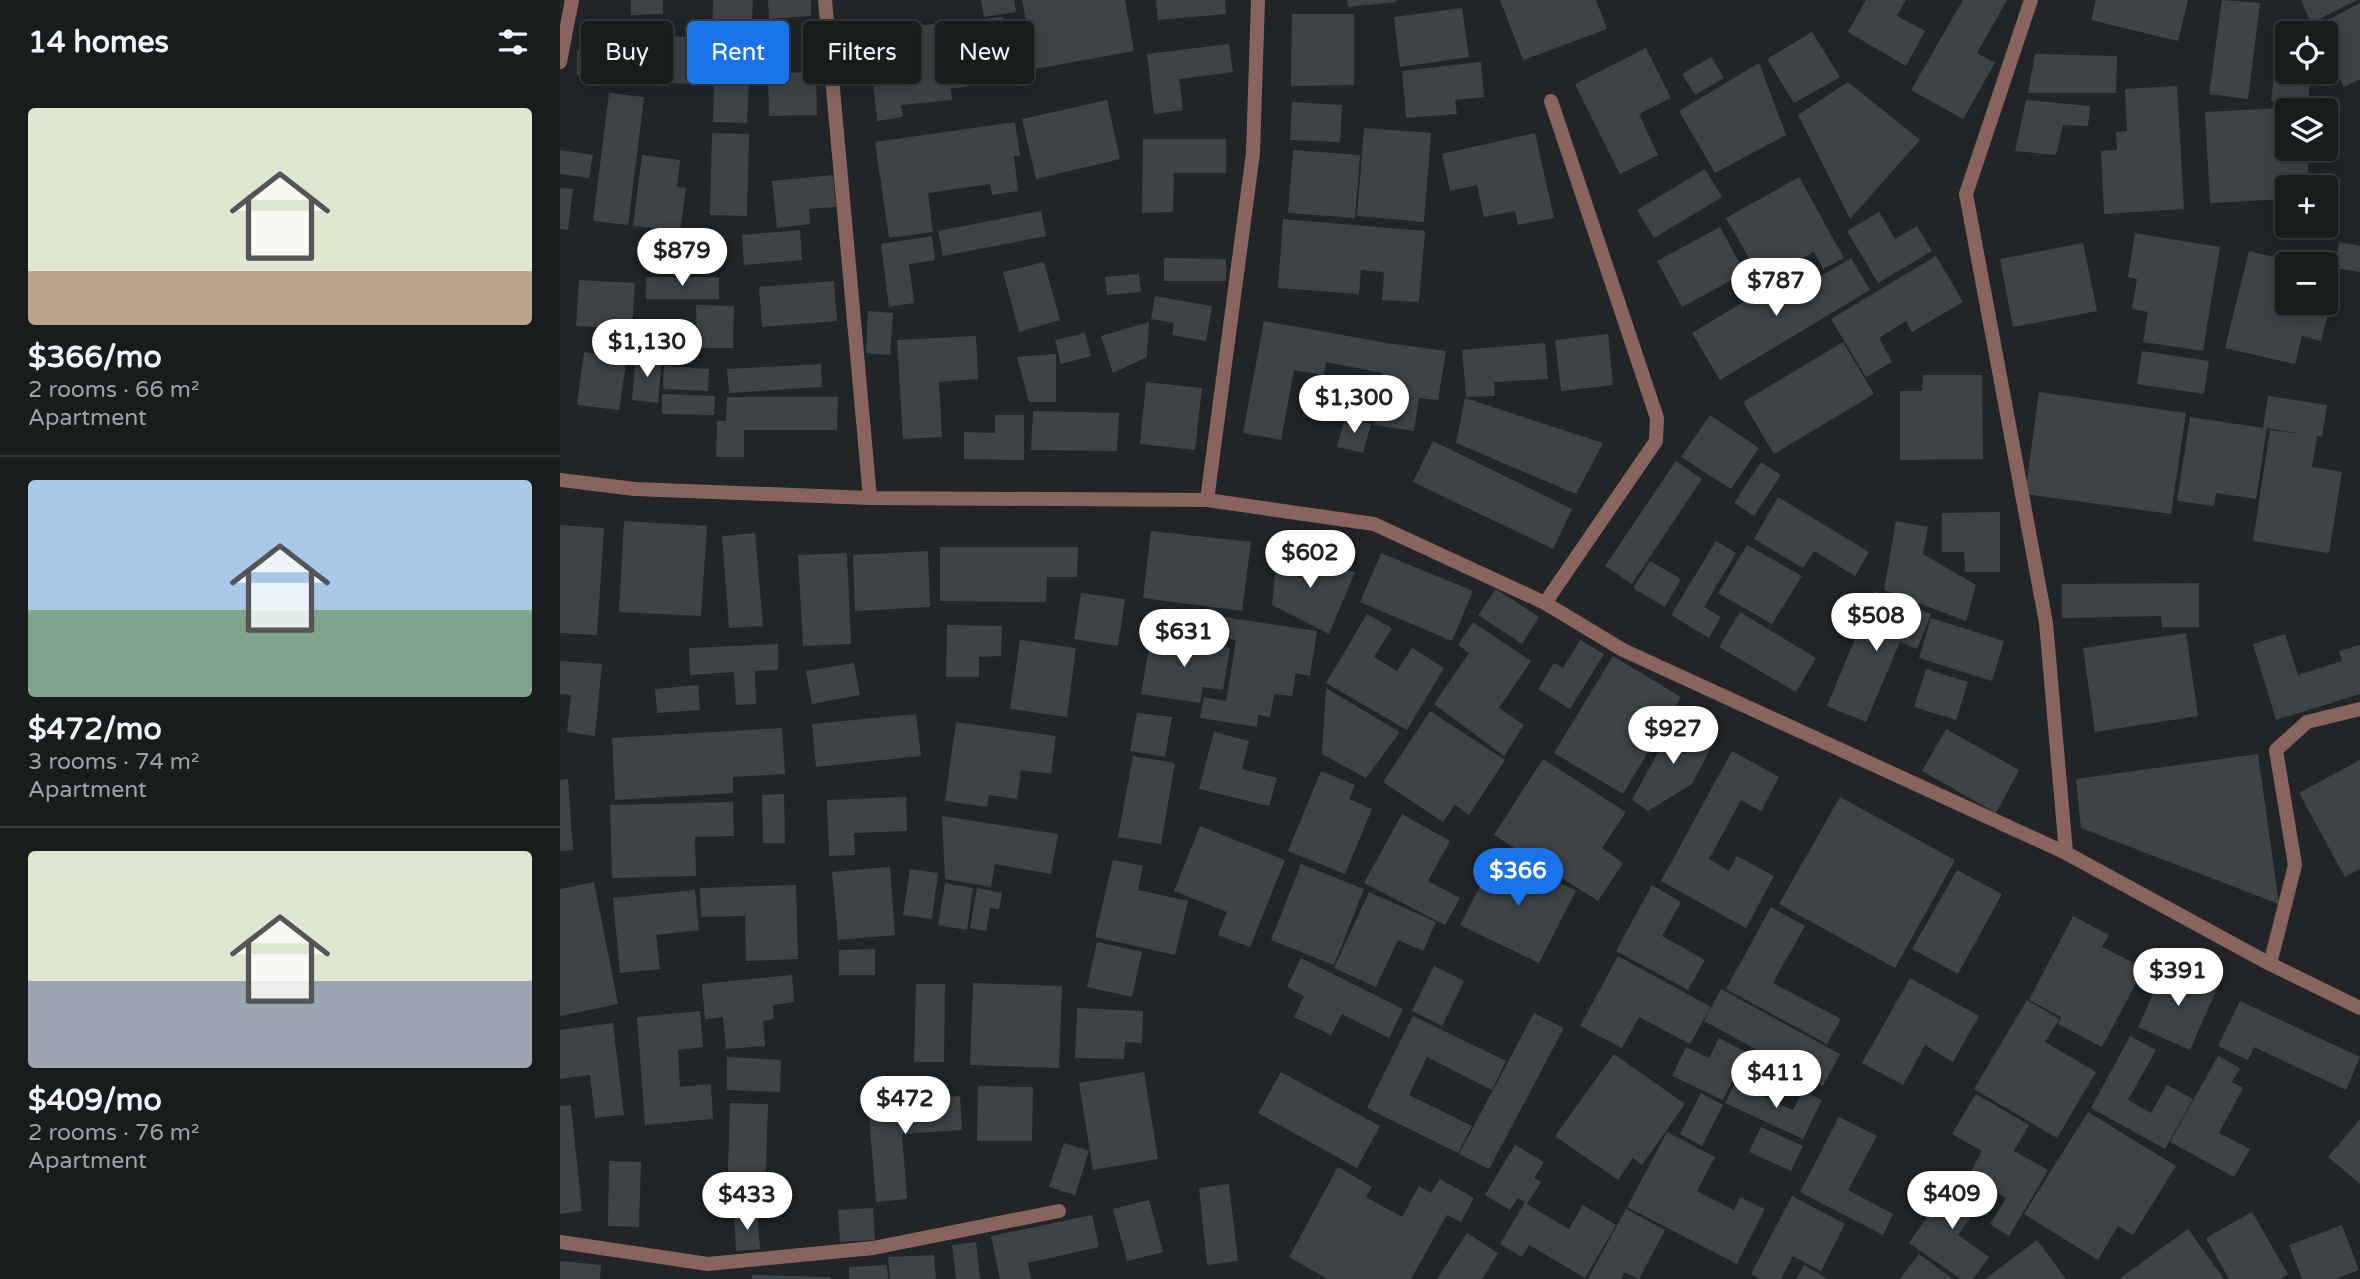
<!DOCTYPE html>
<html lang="en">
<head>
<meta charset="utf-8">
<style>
	:root { --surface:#191c1d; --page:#26292a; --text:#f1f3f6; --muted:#9fa1a4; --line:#373a3b; --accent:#1a73e8 }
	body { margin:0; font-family:"Varela Round",sans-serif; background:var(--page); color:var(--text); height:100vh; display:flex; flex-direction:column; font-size:26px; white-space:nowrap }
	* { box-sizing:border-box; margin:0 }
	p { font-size:23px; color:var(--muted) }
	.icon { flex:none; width:38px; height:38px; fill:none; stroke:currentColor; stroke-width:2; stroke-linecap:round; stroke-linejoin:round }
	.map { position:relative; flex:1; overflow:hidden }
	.details { display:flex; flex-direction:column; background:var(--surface); width:560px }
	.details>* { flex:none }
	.guide { position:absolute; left:21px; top:21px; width:665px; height:63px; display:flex; gap:14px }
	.fabs { position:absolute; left:1715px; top:21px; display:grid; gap:14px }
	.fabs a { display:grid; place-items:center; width:63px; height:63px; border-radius:7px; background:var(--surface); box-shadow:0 4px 18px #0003,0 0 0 2px var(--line); font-size:35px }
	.price { position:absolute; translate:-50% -60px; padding:0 16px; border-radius:24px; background:#fff; color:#222; font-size:23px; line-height:46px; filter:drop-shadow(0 2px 4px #0008) }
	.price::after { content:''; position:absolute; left:50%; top:42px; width:21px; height:16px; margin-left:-10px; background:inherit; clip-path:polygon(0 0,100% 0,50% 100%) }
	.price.on { background:var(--accent); color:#fff }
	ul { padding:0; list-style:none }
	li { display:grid; align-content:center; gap:14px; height:371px; padding:0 28px }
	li+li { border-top:2px solid var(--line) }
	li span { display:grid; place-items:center; height:217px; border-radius:7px; color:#555 }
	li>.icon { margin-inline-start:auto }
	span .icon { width:126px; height:126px; fill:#fffc; stroke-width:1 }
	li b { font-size:30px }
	h2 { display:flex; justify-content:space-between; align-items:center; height:84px; padding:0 28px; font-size:30px }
	.tag { padding:0 24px; border-radius:7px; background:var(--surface); box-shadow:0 4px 18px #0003,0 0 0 2px var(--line); font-size:24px; line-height:63px }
	.tag.on { background:var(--accent); color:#fff }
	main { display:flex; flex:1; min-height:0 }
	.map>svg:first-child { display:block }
	.building { fill:#3f4345 }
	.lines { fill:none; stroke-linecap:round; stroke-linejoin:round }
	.minor { stroke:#89645c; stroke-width:14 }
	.tertiary { stroke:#89645c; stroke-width:14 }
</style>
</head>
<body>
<main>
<section class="details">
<h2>14 homes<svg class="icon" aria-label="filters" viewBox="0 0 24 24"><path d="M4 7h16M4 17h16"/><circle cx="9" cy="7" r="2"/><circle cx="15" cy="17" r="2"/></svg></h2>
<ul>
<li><span style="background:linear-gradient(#dfe7d0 75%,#b9a48a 0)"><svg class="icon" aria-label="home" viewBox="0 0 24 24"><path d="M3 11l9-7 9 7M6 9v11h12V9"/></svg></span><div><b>$366/mo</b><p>2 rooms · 66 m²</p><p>Apartment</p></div></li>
<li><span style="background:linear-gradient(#a9c7e8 60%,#7fa58c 0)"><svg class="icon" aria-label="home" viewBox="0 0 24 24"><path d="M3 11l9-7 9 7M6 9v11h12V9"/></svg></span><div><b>$472/mo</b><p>3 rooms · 74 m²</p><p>Apartment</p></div></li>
<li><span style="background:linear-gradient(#dfe7d0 60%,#9aa5b1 0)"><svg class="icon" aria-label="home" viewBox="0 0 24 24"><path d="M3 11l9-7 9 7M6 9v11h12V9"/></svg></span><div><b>$409/mo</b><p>2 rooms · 76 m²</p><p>Apartment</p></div></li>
</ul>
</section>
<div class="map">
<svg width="1800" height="1279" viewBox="0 0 1800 1279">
	<rect width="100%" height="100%" fill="#212527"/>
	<!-- building -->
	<path class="building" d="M71,0H103V14L71,15Z
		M153,0H193L187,123L153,122L154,85L62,81L64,34L152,38Z
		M208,0H251V16L209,19Z
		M421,0H454L456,12L424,17Z
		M462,0H565L574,51L475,69Z
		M596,0H665L666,14L598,20Z
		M787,0H836V2L788,7Z
		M940,0H1036L1047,29L963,60Z
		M1306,0H1346L1337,16L1365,31L1346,66L1288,32Z
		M1403,0H1447L1417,53L1435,63L1403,119L1351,90Z
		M1536,0H1628L1618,41L1531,20Z
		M1662,0L1700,3L1688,99L1649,94Z
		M1741,0H1797L1751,23Z
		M1800,3V79L1784,87L1766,52V33H1756L1753,28Z
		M902,8L909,57L840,67L834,17Z
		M732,14H794V85L731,86Z
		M443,17L446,47L404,51L407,87L391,88L392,100L341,105L343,117L317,121L308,31Z
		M1252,32L1280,77L1234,103L1207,59Z
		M669,44L673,72L619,79L623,110L594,114L587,54Z
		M1086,48L1111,98L1079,114L1098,155L1060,174L1015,84Z
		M17,50L54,51L53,76L17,75Z
		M1475,54L1557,56L1556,93H1468Z
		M1151,57L1164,78L1135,95L1122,74Z
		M921,62L924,97L895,100L897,114L846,118L842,71Z
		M1199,63L1226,135L1155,173L1119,111Z
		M256,72L257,115L209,116L208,73Z
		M1714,76L1750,80L1748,105L1711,101Z
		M1288,82L1360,140L1290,219L1238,115Z
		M1617,86L1624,209L1544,214L1541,151L1557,150L1556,132L1567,131L1565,89Z
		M49,93L84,97L68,225L33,221Z
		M547,100L560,159L476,179L462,119Z
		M1466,100L1530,106L1528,126L1503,125L1496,155L1455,151Z
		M732,102L782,105L780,142L730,140Z
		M1745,107V110H1727V149H1747L1749,187H1727V199L1650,203L1645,112Z
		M455,122L460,156H454L458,191L432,195L430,184L368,193L373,232L329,238L315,142Z
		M804,128L871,133L864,222L797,216Z
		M152,133L189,134L187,216L150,215Z
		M975,133L994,218L958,225L955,211L924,217L917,185L890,191L882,154Z
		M583,139H666V173H614L613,212L582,213Z
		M0,150L33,155L29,178L0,174Z
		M733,150L800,155L795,218L728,213Z
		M82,155L120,160L117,187L126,188L120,231L73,226Z
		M1145,169L1162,197L1094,238L1077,210Z
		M273,175L276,207L249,209L250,224L217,228L212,181Z
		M1239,177L1284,258L1263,269L1254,252L1202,281L1166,218Z
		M0,188L13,189L8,230L0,229Z
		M481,211L486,236L383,256L378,231Z
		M1319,212L1335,239L1357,226L1372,251L1318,283L1287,231Z
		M723,219L865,231L859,302L822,300L824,272L801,270L799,294L718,288Z
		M1160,227L1185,273L1122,307L1097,261Z
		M240,230L242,260L184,265L182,235Z
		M1575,233L1660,247L1643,351L1583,342L1588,312L1572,309L1577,279L1568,277Z
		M372,236L375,260L349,264L354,303L329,307L321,244Z
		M1779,242L1800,246V272L1775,268Z
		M1523,243L1537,311L1453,327L1440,259Z
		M1689,251L1739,263L1727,264V303H1766V270L1778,273L1761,341L1742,336L1735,364L1665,348Z
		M1376,256L1403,302L1352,332L1346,321L1319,338L1332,362L1306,377L1271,319Z
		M604,258L666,259V281H604Z
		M1291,258L1310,290L1160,380L1132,333L1223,278L1233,293Z
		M484,262L500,320L459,332L443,272Z
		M579,274L581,292L547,295L545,277Z
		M86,277H159V299H86Z
		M19,280L75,283L72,329L16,326Z
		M274,281L277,321L202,327L199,287Z
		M595,296L652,306L646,341L612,335L614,323L591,319Z
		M136,305L174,306L173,348H137Z
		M308,311L333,313L330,355L306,353Z
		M704,321L827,343L886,351L878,400L859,398L854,431L813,425L822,373L766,362L764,375L734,370L721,440L683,433Z
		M589,322L587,357L553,373L541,336Z
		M525,333L531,356L501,364L495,340Z
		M1048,334L1053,385L1001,391L995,340Z
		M416,336L418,379L379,382L382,437L343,439L337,340Z
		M1283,342L1314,394L1214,454L1183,402Z
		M985,343L988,379L934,382L935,396L906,397L902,350Z
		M1582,351L1649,361L1644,394L1577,384Z
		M24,352L67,357L59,410L17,405Z
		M496,354V402H469L457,357Z
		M76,355L102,357L98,403L72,400Z
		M261,364L262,387L169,393L167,369Z
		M104,366L149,369L148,391L103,389Z
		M1363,375H1422L1423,459L1340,460V391H1362Z
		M586,382L642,388L635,450L580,444Z
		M1479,392L1626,413L1611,514L1465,494Z
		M102,394L155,396L154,415L102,414Z
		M1708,396L1767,405L1762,437L1757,436L1752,467L1782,472L1769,553L1693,541L1710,430L1743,434L1707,428L1696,499L1656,493L1654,506L1617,501L1630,417L1703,428Z
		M167,397H278L277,430H184V457H156L157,421H166Z
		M905,398L1043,443L1016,494L896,443Z
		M473,411L559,413L557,451L471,450Z
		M435,415H464V460L404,459V432L435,433Z
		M1150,415L1199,448L1171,489L1121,457Z
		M785,417L811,424L803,453L777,447Z
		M873,441L1012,509L993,549L853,482Z
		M1116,461L1142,479L1072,584L1045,566Z
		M1201,462L1221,475L1194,516L1174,503Z
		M1218,497L1309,552L1295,576L1254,551L1243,568L1194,539Z
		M1440,512V572H1405L1404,552H1382V513Z
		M64,521L147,526L141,616L59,612Z
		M1336,521L1368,527L1363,554L1416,585L1406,621L1324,590Z
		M0,525L44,528L37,635L0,633Z
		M591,531L691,542L682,611L583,598Z
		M195,533L203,626L169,628L162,536Z
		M1156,541L1176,553L1144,607L1161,617L1149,638L1111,615Z
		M1187,545L1242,576L1212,624L1158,593Z
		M380,547H518L517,577H487L486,602L380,601Z
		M368,551L370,607L295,611L293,555Z
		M287,553L291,644L243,646L238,555Z
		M717,553L795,572L769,634L712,605Z
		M821,553L913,591L892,641L800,602Z
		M1090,561L1121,579L1105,607L1073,588Z
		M1639,583V627H1602L1601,616L1502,618V584Z
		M936,589L979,617L962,644L918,615Z
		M1315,591L1371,614L1357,649L1340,642L1306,722L1267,706Z
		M521,593L565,599L558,646L514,639Z
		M629,612L757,631L750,676L736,673L732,696L714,694L710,717L698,715L697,727L640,718L644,697L666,701L676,640L626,633Z
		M1180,612L1256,658L1236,692L1159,647Z
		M807,614L832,628L814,657L837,671L852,648L884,668L847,730L766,683Z
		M1371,618L1444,641L1432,681L1359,658Z
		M913,622L971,661L939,708L964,725L944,756L874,704L909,653L898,645Z
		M387,625L442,626L441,656L419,657V677H386Z
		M1626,633L1638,716L1535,732L1523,648Z
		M1725,634L1738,675L1782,661L1779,651L1800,645V694L1716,720L1693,644Z
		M591,636L670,648L663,690L643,687L640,703L581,694Z
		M460,640L516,648L507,717L450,709Z
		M1020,640L1044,654L1010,709L978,689L994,663L1003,668Z
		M218,644V670L195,671L196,704L176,705L174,672L130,675L129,648Z
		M1053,656L1121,697L1063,794L994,753Z
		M0,661L42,664L35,736L7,732L11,695L0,694Z
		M294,663L300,695L252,704L246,671Z
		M1366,669L1408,682L1396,720L1354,707Z
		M138,685L140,710L97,713L95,689Z
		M766,688L840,732L806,778L762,754Z
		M870,711L945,760L909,815L895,805L883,822L823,782Z
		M577,713L612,717L605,757L570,751Z
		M356,714L361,756L256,767L252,724Z
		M1115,721L1154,742L1132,784L1088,811L1072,800Z
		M396,722L496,736L491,774L461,770L457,799L429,795L427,807L385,801Z
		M222,728L225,774L173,777V793L55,800L52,738Z
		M1386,729L1459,770L1436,813L1362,771Z
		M654,732L689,741L682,769L717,778L709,806L639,789Z
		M1172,751L1219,777L1201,811L1181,800L1149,859L1169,871L1177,856L1214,876L1186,928L1101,881Z
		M1698,754L1719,904L1521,828L1516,779Z
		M573,756L615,763L601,844L558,837Z
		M983,759L1066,812L1042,848L1063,863L1038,901L934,835Z
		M1800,760V869L1785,877L1739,793Z
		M761,771L795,785L789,799L812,809L785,874L728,851Z
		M8,779L13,850L0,851V780Z
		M224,794L225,843H203L202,795Z
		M346,797L347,831L294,833L295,855L269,856L267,800Z
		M1280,797L1395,860L1335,968L1219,904Z
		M173,802L174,836L135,837L136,876L52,878L50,805Z
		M842,814L890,841L868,881L900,898L885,925L804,883Z
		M382,816L498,834L491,874L435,864L431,887L385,879Z
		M640,826L725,860L690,947L658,935L667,912L614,891Z
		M937,852L1016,891L979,963L900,925Z
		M553,860L583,866L578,890L628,901L615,955L535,937Z
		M741,864L804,889L774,965L711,940Z
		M330,867L335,935L278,940L272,872Z
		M350,869L378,873L372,919L343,915Z
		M1397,870L1442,894L1398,974L1352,949Z
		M34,882L58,1004L0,1016V889Z
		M385,883L413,888L407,930L378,925Z
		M236,885L238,959L186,961L185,916L141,917L140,888Z
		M1092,885L1121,902L1102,936L1145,960L1128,990L1056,951Z
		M417,888L442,893L439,909L430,908L426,931L410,928Z
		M135,890L139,930L96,935L100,969L60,973L53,898Z
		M809,892L876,922L863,951L838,940L816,987L774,968Z
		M1211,907L1245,926L1213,983L1281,1019L1267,1044L1166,989Z
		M1513,916L1549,935L1542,947L1584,968L1542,1047L1498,1024L1501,1017L1469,1000Z
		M537,942L582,952L572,997L527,987Z
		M315,949V975H279V950Z
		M1058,956L1151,1007L1130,1044L1079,1017L1062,1048L1020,1026Z
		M741,958L843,1009L829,1038L782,1014L771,1035L734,1017L744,996L727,987Z
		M874,966L904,981L882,1026L852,1011Z
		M1606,966L1657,989L1630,1050L1578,1027Z
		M232,975L234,1002L213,1005L214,1019L203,1021L205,1046L166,1049L163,1017L145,1019L142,984Z
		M1350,978L1419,1016L1393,1062L1365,1045L1343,1085L1302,1063Z
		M413,983L502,986L499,1068L410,1065Z
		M356,984H385L384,1062H354Z
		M1161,989L1280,1054L1263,1086L1144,1021Z
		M1467,1000L1499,1019L1485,1042L1536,1072L1497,1138L1414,1089Z
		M1680,1001L1800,1057L1786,1090L1694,1047L1688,1060L1658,1046Z
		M517,1008L583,1011L582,1043L565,1042L564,1059L515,1058Z
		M140,1011L143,1047L118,1050L120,1087L151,1084L153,1119L85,1125L77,1017Z
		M974,1013L1004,1028L929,1169L899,1154Z
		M853,1016L946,1061L932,1090L867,1057L849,1095L912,1126L898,1153L807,1108Z
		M53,1023L64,1115L35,1118L30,1075L0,1079V1030Z
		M1570,1036L1596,1050L1568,1100L1591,1113L1607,1085L1633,1099L1605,1149L1531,1108Z
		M1159,1038L1186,1052L1163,1100L1112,1076L1126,1047L1149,1058Z
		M1054,1054L1125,1104L1082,1165L1073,1158L1058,1180L995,1136Z
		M1658,1056L1680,1068L1672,1082L1683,1088L1659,1133L1690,1149L1674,1177L1610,1142Z
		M167,1057L221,1060L220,1092L167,1090Z
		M584,1072L598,1159L533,1170L519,1083Z
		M721,1072L820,1126L797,1168L698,1113Z
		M1175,1083L1233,1110L1243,1091L1262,1100L1243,1139L1165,1103Z
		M418,1086L473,1087L472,1141H417Z
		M1141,1093L1163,1105L1142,1146L1120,1134Z
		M1416,1094L1469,1125L1454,1151L1488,1170L1449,1236L1430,1224L1446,1198L1409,1175L1422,1151L1392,1134Z
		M400,1096L402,1130L342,1134L347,1199L316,1202L308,1102Z
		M170,1103L208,1104L205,1200L167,1199Z
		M11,1105L22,1211L0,1214V1106Z
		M1528,1112L1616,1166L1573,1235L1558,1226L1538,1260L1464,1214Z
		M1279,1117L1317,1136L1288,1190L1333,1214L1323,1235L1240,1192Z
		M1800,1119V1184L1768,1157Z
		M1201,1127L1243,1146L1231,1171L1189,1152Z
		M1107,1132L1155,1157L1137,1191L1174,1210L1180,1197L1205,1209L1177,1264L1067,1207Z
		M504,1143L529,1151L515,1195L489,1187Z
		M955,1145L984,1162L974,1178L981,1182L967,1204L1009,1229L1023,1205L1056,1225L1025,1278L969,1245L962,1257L940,1244L965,1202L958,1198L950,1210L925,1195Z
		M49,1161L81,1162L79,1227L48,1226Z
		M778,1167L812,1187L806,1197L842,1217L859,1186L871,1193L880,1179L914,1198L901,1222L887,1215L851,1279H768L729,1257Z
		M1400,1170L1416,1182L1406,1195L1420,1204L1398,1235L1429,1257L1413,1279H1401L1349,1243Z
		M669,1184L678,1261L647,1265L639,1188Z
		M1232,1196L1285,1224L1261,1271L1233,1256L1221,1279H1201L1191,1274Z
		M589,1200L603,1252L567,1261L553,1209Z
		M313,1208L315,1240L280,1242L278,1210Z
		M1066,1209L1105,1230L1079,1279L1064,1272L1061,1279H1028Z
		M197,1212L200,1249L176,1251L174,1214Z
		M1692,1212L1728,1274L1720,1279H1669L1646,1238Z
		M532,1215L539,1247L468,1263L471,1279H440L431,1236Z
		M1782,1225L1799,1270L1775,1279H1742L1729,1245Z
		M1628,1229L1664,1279H1559Z
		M907,1233L938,1253L922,1279H877Z
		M1477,1240L1506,1279H1425Z
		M416,1242L420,1279H396L392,1245Z
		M1359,1254L1393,1279H1340Z
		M374,1255L376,1279H330L328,1257Z
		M0,1261L41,1265L40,1279H0Z
		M327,1265L328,1279H289V1267Z
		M1244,1265L1268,1279H1236Z
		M192,1275L270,1277V1279H192Z"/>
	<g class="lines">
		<!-- minor -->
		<path class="minor" d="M265,0L310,498
			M1471,0L1406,194L1486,623L1506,853
			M0,62L12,0
			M647,500L693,153L698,0
			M985,603L1096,441L1097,418L991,101
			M1710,964L1735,865L1716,750L1747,722L1800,709
			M0,1242L148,1264L313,1248L499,1211"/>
		<!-- tertiary -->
		<path class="tertiary" d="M0,480L75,489L310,498L647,500L814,524L985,603L1063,650L1506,853L1710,964L1800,1008"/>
	</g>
</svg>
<div class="fabs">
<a><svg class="icon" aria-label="locate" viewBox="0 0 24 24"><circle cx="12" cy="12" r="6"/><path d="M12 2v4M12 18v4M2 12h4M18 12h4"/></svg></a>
<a><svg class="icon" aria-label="layers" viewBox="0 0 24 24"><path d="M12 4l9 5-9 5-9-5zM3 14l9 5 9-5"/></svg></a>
<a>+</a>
<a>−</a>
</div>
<b class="price" style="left:122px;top:288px">$879</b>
<b class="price" style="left:1216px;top:318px">$787</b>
<b class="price" style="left:87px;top:379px">$1,130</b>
<b class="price" style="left:794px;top:435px">$1,300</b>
<b class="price" style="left:750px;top:590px">$602</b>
<b class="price" style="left:1316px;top:653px">$508</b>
<b class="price" style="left:624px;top:669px">$631</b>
<b class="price" style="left:1113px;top:766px">$927</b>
<b class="price on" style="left:958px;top:908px">$366</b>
<b class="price" style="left:1618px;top:1008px">$391</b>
<b class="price" style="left:1216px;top:1110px">$411</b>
<b class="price" style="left:345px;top:1136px">$472</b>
<b class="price" style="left:1392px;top:1231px">$409</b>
<b class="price" style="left:187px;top:1232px">$433</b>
<div class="guide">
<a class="tag">Buy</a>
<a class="tag on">Rent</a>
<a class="tag">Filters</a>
<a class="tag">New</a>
</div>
</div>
</main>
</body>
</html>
